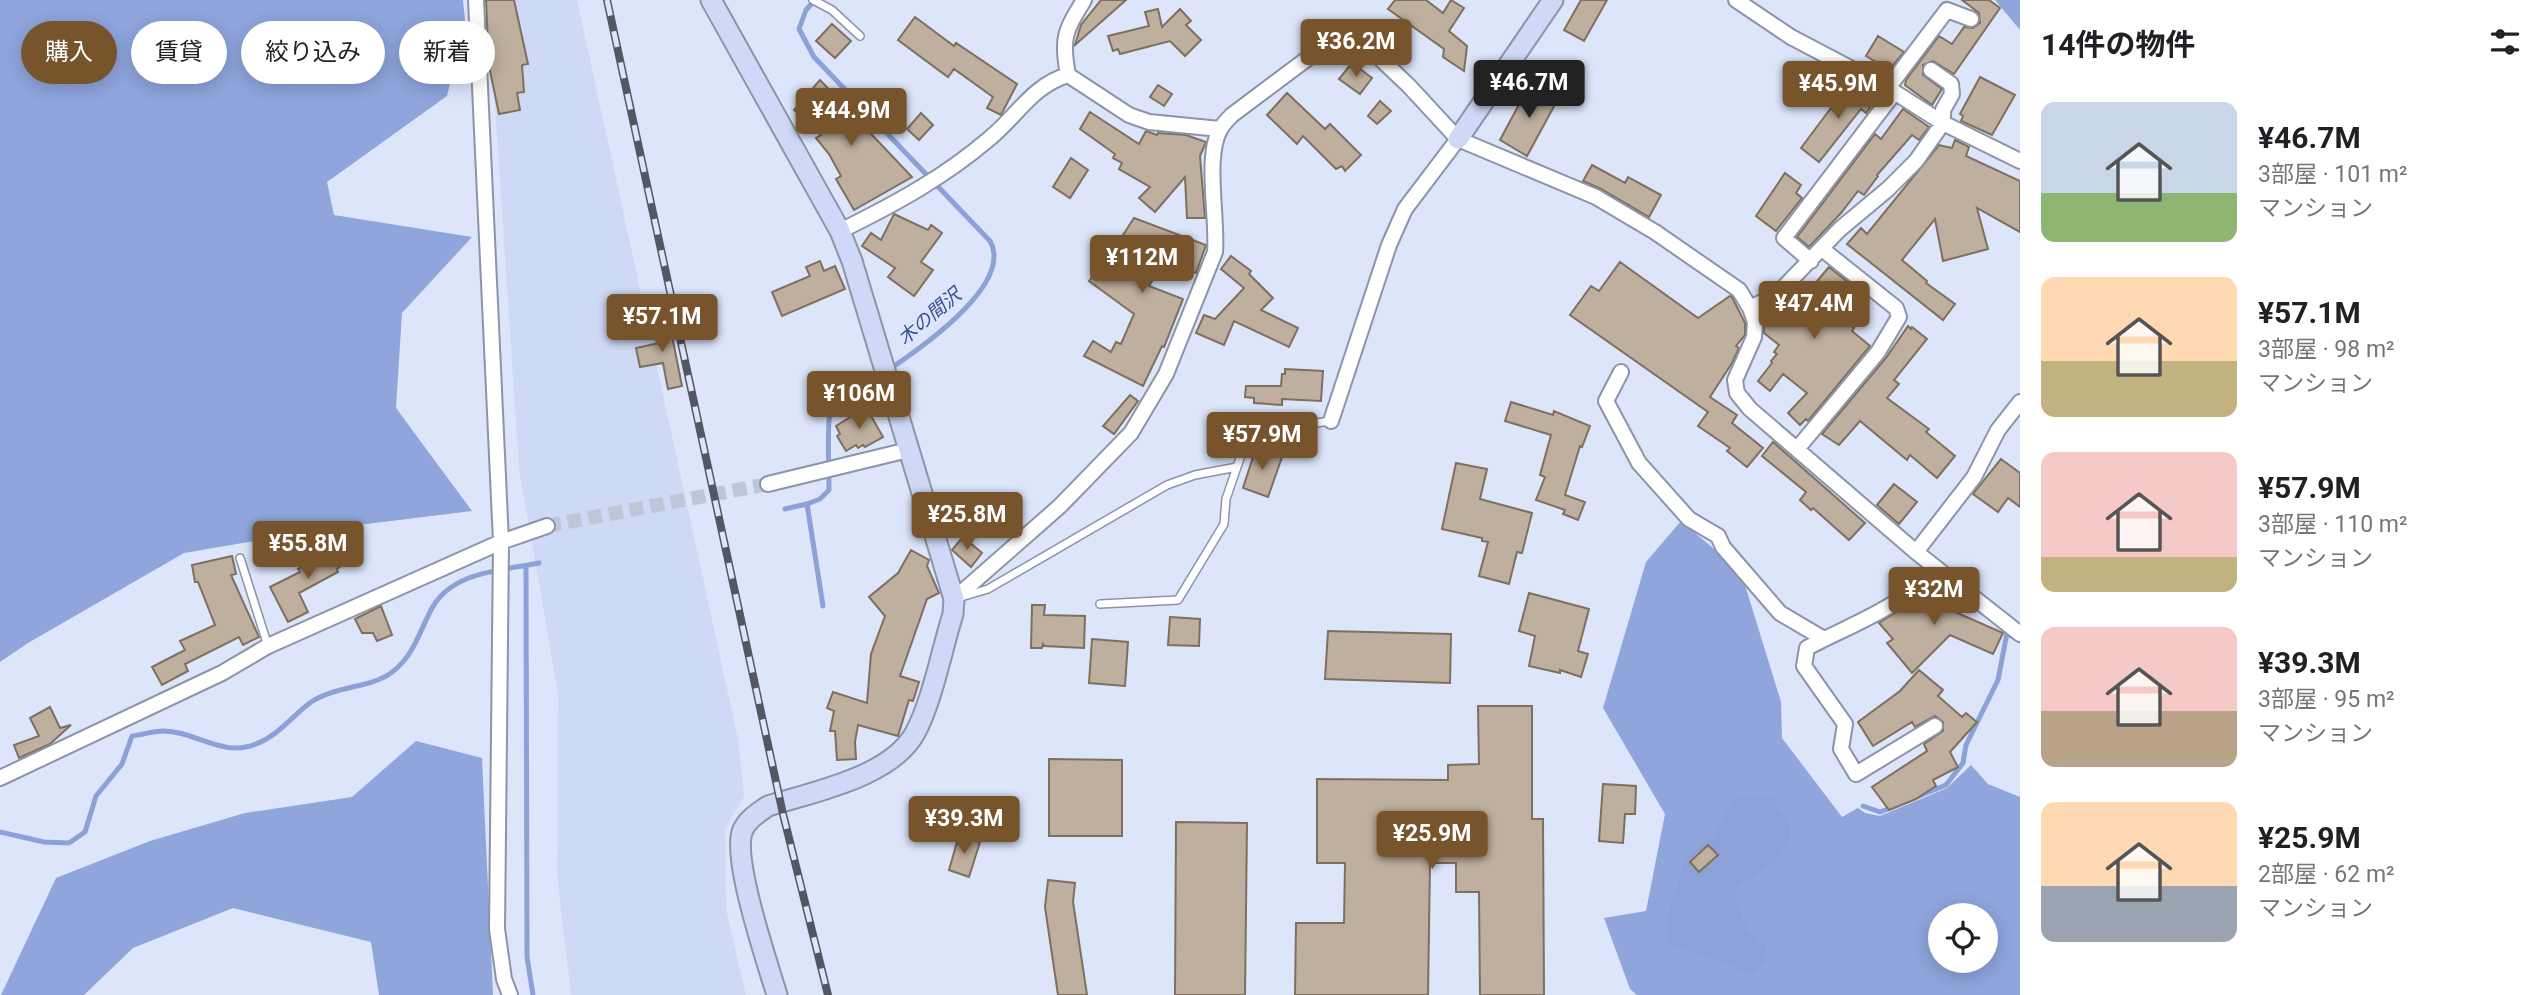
<!DOCTYPE html>
<html lang="ja">
<head>
<meta charset="utf-8">
<style>
	:root { --surface:#fff; --page:#f6f6f6; --text:#202124; --muted:#757577; --accent:#77542c }
	body { margin:0; font-family:Roboto,"Noto Sans JP",sans-serif; background:var(--page); color:var(--text); height:100vh; display:flex; flex-direction:column; font-size:26px; white-space:nowrap }
	* { box-sizing:border-box; margin:0 }
	p { font-size:23px; color:var(--muted) }
	.icon { flex:none; width:38px; height:38px; fill:none; stroke:currentColor; stroke-width:2; stroke-linecap:round; stroke-linejoin:round }
	.map { position:relative; flex:1; overflow:hidden }
	.details { display:flex; flex-direction:column; background:var(--surface); width:525px }
	.details>* { flex:none }
	.guide { position:absolute; left:21px; top:21px; width:665px; height:63px; display:flex; gap:14px }
	.controls { position:absolute; left:1928px; top:903px; display:grid; gap:14px }
	.controls a { display:grid; place-items:center; width:70px; height:70px; border-radius:50%; background:var(--surface); box-shadow:0 4px 18px #0003; font-size:35px }
	.price { position:absolute; translate:-50% -60px; padding:0 16px; border-radius:7px; background:var(--accent); color:#fff; font-size:23px; line-height:46px; filter:drop-shadow(0 2px 4px #0008) }
	.price::after { content:''; position:absolute; left:50%; top:42px; width:21px; height:16px; margin-left:-10px; background:inherit; clip-path:polygon(0 0,100% 0,50% 100%) }
	.price.on { background:#222; color:#fff }
	ul { padding:0; list-style:none }
	li { display:flex; align-items:center; gap:21px; height:175px; padding:0 21px }
	li span { display:grid; place-items:center; flex:none; width:196px; height:140px; border-radius:14px; color:#555 }
	li>.icon { margin-inline-start:auto }
	span .icon { width:84px; height:84px; fill:#fffc; stroke-width:1 }
	li b { font-size:30px }
	h2 { display:flex; justify-content:space-between; align-items:center; height:84px; padding:0 21px; font-size:30px }
	.chip { padding:0 24px; border-radius:32px; background:var(--surface); box-shadow:0 4px 18px #0003; font-size:24px; line-height:63px }
	.chip.on { background:var(--accent); color:#fff }
	main { display:flex; flex:1; min-height:0 }
	.map>svg:first-child { display:block }
	.built { fill:#cedaf5 }
	.forest { fill:#8fa5dc; fill-rule:evenodd }
	.water { fill:#8ca1d8 }
	.lines { fill:none; stroke-linecap:round; stroke-linejoin:round }
	.stream { stroke:#8ca1d8; stroke-width:5 }
	.building { fill:#bfaf9e; stroke:#7e6f5f; stroke-width:2; fill-rule:evenodd }
	.street-tunnel { stroke:#bec6d9; stroke-width:14; stroke-dasharray:14 7; stroke-linecap:butt }
	.lane-casing { stroke:#8c94a7; stroke-width:10 }
	.street-casing { stroke:#8c94a7; stroke-width:18 }
	.secondary-casing { stroke:#8c94a7; stroke-width:23 }
	.lane { stroke:#fff; stroke-width:7 }
	.street { stroke:#fff; stroke-width:14 }
	.secondary { stroke:#cfd9f7; stroke-width:19 }
	.rail-casing { stroke:#535763; stroke-width:8 }
	.rail { stroke:#dce5fa; stroke-width:5; stroke-dasharray:16; stroke-linecap:butt }
	.labels { text-anchor:middle; stroke-width:7; stroke-linejoin:round; paint-order:stroke }
	.water-label { font-size:19px; font-style:italic; fill:#384f92; stroke:#dce5fa }
</style>
</head>
<body>
<main>
<div class="map">
<svg width="2020" height="995" viewBox="0 0 2020 995">
	<rect width="100%" height="100%" fill="#dce5fa"/>
	<!-- built -->
	<path class="built" d="M488,0H577L738,739L744,796L725,830L726,909L746,995H571L557,875L558,693L519,469Z"/>
	<!-- forest -->
	<path class="forest" d="M0,0H463L465,20L447,96L327,182L334,215L472,237L402,313L396,408L472,511L318,530L184,553L28,643L0,662Z
		M1995,0H2020V30Z
		M1681,521L1741,572L1781,702L1782,738L1842,817L1858,808L1865,813L1880,816L1947,788L1971,765L1988,784L2020,797V995H1637L1630,989L1604,918L1646,911L1665,814L1603,708L1646,562ZM1941,915H1986V961H1941Z
		M416,741L482,758L493,995H379L371,942L233,908L133,948L84,995H1L56,878L150,841L245,813L352,797Z"/>
	<!-- water -->
	<path class="water" d="M1750,796L1772,798C1777,806 1788,818 1789,827C1795,860 1752,872 1734,892L1747,929L1766,946L1764,963L1753,974L1669,943L1664,928L1686,857L1713,837L1731,800Z"/>
	<g class="lines">
		<!-- stream -->
		<path class="stream" d="M815,0L806,10L799,29L814,57L990,241C1016,287 907,358 875,379C859,390 838,395 830,415C827,422 829,477 829,490L820,499L807,504L823,606
			M785,509L807,504
			M526,566L527,957L533,995
			M1919,796L1946,785L1963,763L1966,745L1998,680L2007,633L2020,641
			M1863,806L1880,812L1893,807
			M0,832L44,842L69,843L85,832L96,796L122,764L132,736C142,735 153,731 163,731C196,731 222,758 256,744C279,735 292,716 311,702C335,686 370,688 391,673C413,657 419,633 431,610C451,571 500,571 539,563"/>
	</g>
	<!-- building -->
	<path class="building" d="M486,0H514L528,64L522,65L524,92L517,93L520,110L499,114L489,66Z
		M1101,0H1126L1075,45L1081,25Z
		M1395,0H1426L1443,13L1451,0L1464,8L1449,31L1467,46L1464,71L1443,57L1444,49L1388,9Z
		M1581,0H1607L1584,41L1564,30Z
		M1962,0H1989L2000,8L1954,74L1933,61L1923,65V75L1942,89L1932,105L1905,85L1906,80L1939,36L1952,44L1964,27L1973,28L1980,23L1979,13Z
		M1158,9L1162,27L1180,9L1191,21L1186,25L1201,40L1185,56L1170,41L1120,54L1118,49L1113,51L1108,36L1149,26L1145,12Z
		M915,17L954,46L956,43L1017,84L1001,115L987,108L993,97L954,69L948,77L898,40Z
		M832,24L851,41L835,58L816,41Z
		M1878,36L1904,52L1889,70L1866,56Z
		M1352,63L1372,78L1360,94L1339,79Z
		M1980,77L2015,95L1992,135L1961,121L1963,116L1960,114Z
		M820,80L912,177L854,210L836,179L841,176L829,154L816,138L821,135L794,110Z
		M1857,83L1879,95L1866,113L1861,109L1819,162L1801,148L1831,108L1835,112Z
		M1530,84L1558,99L1527,156L1500,140Z
		M1158,85L1172,94L1164,106L1150,97Z
		M1287,93L1325,129L1330,124L1361,155L1345,171L1342,166L1336,169L1303,136L1297,144L1267,115Z
		M1380,101L1391,111L1377,124L1368,116Z
		M1903,109L1929,127L1919,140L1912,135L1877,175L1878,176L1864,195L1858,191L1841,213L1809,247L1797,237L1875,134L1881,139Z
		M1090,112L1139,144L1146,131L1157,135L1158,133L1186,135L1206,142L1200,156L1205,218H1187L1185,177L1155,212L1139,198L1150,187L1119,169L1122,163L1113,158L1115,154L1080,129Z
		M921,113L933,125L919,140L907,129Z
		M1955,140L1969,147L1966,156L2020,181V232L1977,208L1988,249L1943,261L1935,219L1902,260L1927,281L1926,283L1955,304L1943,320L1847,244L1861,228L1867,234L1939,145L1952,148Z
		M1071,158L1088,170L1070,198L1053,187Z
		M1592,165L1625,183L1628,177L1661,195L1649,217L1601,189L1583,181Z
		M1785,173L1801,185L1796,193L1802,198L1776,231L1756,216Z
		M894,214L928,230L931,225L942,233L921,262L933,270L914,296L888,277L895,268L862,246L871,233L881,240Z
		M1134,218L1206,245L1196,273L1164,260L1149,286L1183,299L1164,347L1162,346L1143,386L1084,356L1093,341L1111,352L1116,342L1121,344L1134,314L1089,281L1114,249Z
		M1231,256L1251,271L1249,274L1273,298L1261,310L1298,328L1289,347L1234,321L1224,345L1196,333L1204,315L1215,319L1244,288L1221,269Z
		M820,261L824,271L835,266L845,289L782,316L772,292L810,276L806,267Z
		M1620,262L1698,318L1730,296L1732,297L1745,323V335L1736,346L1739,348L1732,363L1710,397L1737,415L1732,423L1763,448L1747,467L1727,451L1730,448L1698,426L1708,412L1570,315L1591,286L1599,291Z
		M1829,267L1864,295L1843,320L1854,328L1852,331L1870,346L1808,421L1806,419L1800,425L1788,413L1807,393L1783,374L1770,391L1758,381L1772,363L1771,361L1777,354L1774,352L1779,345L1764,333V319L1800,285L1808,292Z
		M668,316L682,386L668,389L663,363L640,367L636,348L659,343L655,319Z
		M1908,326L1911,329L1912,327L1927,339L1894,380L1899,384L1887,398L1929,429L1926,432L1955,456L1937,478L1910,455L1907,460L1860,421L1839,445L1822,434L1886,358Z
		M1285,369L1323,371L1321,401L1282,399V405L1254,403V398L1245,397L1246,386H1281L1282,374H1285Z
		M1130,395L1138,401L1114,434L1103,426Z
		M1511,402L1553,415L1554,411L1590,426L1582,447L1580,446L1565,495L1585,502L1578,520L1563,514L1565,510L1536,500L1545,477L1540,475L1551,435L1505,421Z
		M866,407L883,437L865,447L863,445L858,448L856,445L846,451L837,436L840,434L836,426Z
		M1773,442L1865,523L1849,540L1813,508L1811,510L1800,500L1806,492L1762,456Z
		M1256,448L1282,457L1268,497L1243,488Z
		M2001,459L2020,473V507L2008,498L1998,512L1973,494Z
		M1456,463L1487,469L1480,499L1532,513L1522,553L1517,552L1509,584L1479,576L1488,542L1482,541V538L1442,529Z
		M1894,484L1917,502L1899,524L1877,505Z
		M963,537L982,553L971,567L952,550Z
		M342,542L351,557L339,563L341,566L337,569L338,572L299,593L308,612L288,622L270,587L300,572L298,569L309,563L308,561Z
		M911,550L929,560L927,566L939,593L927,599L900,676L919,682L913,701L909,700L898,736L858,725L855,742L856,759L837,760L835,731H830L834,711L827,708L833,692L867,703L871,654L885,616L869,597L898,573Z
		M232,556L236,574L231,575L259,637L243,645L239,637L185,664L188,671L162,685L152,667L185,650L180,641L215,625L198,582H195L192,565Z
		M1936,580L1963,604L1955,612L2003,633L1993,654L1950,635L1912,673L1887,643L1893,639L1879,623L1914,601Z
		M1529,593L1589,609L1578,651L1588,654L1581,677L1560,670V673L1529,666L1535,636L1519,631Z
		M1032,605H1045L1044,615L1085,616L1084,648L1044,646L1043,644L1042,648H1031Z
		M381,606L392,635L377,641L373,633H362L355,619Z
		M1170,617L1200,619L1199,646L1168,645Z
		M1328,631L1451,634L1450,683L1325,679Z
		M1092,639L1128,642L1125,686L1089,683Z
		M1919,670L1943,690L1938,696L1962,717L1966,713L1977,722L1950,752L1958,767L1933,780L1936,786L1916,799L1889,810L1872,787L1927,751L1924,744L1943,731V722L1935,716L1915,727L1912,722L1873,746L1858,722L1900,691Z
		M1478,706H1532V819H1543L1544,995H1480L1479,892H1456V863H1430L1428,995H1295L1296,923H1344L1345,863H1317V779L1448,780V765L1479,764ZM1477,817L1478,848L1432,849L1433,818Z
		M50,707L60,728L71,725L50,744L19,758L14,745L39,736L30,718Z
		M1049,759L1122,760V836H1049Z
		M1603,784L1636,786L1635,814H1625L1623,843L1599,841Z
		M1176,822L1247,823L1245,995H1175Z
		M959,835L980,842L969,877L949,870Z
		M1708,845L1718,855L1699,872L1690,862Z
		M1048,880L1075,883L1073,902L1087,995H1058L1045,907Z"/>
	<g class="lines">
		<!-- street-tunnel -->
		<path class="street-tunnel" d="M547,526L768,484"/>
		<!-- lane casing -->
		<g class="lane-casing">
			<path id="lane" d="M813,0L832,10L860,36
				M240,558L268,646
				M961,597L988,589L1167,485L1195,475L1237,467
				M1100,604L1178,600L1224,524L1226,499L1249,432L1331,421"/>
		</g>
		<!-- street casing -->
		<g class="street-casing">
			<path id="street" d="M476,0L501,542L497,929L504,979L510,995
				M1084,0C1065,31 1061,38 1068,75L1129,115L1149,122L1220,129
				M1736,0L1791,37L1888,88L1943,123L2020,161
				M1888,88L1947,10L1971,19
				M840,231C893,205 945,177 990,138C1017,116 1033,85 1068,75
				M1811,261L1784,238L1894,93
				M1750,308L1770,298L1784,287L1840,229L1888,189L1916,161L1943,123V110L1952,94L1951,84L1931,70
				M1621,372L1606,401L1639,463L1689,519L1718,536L1723,547L1780,613L1824,639
				M1331,421L1389,245L1405,209L1458,139
				M1797,449L1878,352L1899,317L1896,308L1822,249
				M768,484L908,450
				M1916,552L1974,477L1998,430L2020,402
				M954,599L1060,506L1131,433L1166,374L1215,252C1218,219 1204,154 1221,128C1224,123 1228,119 1232,115L1327,44L1344,39L1369,48L1409,86L1458,139L1596,197L1655,232L1739,290L1750,308L1755,322L1754,337L1735,380L1737,393L1750,409L1916,552L2020,634
				M1935,726L1856,774L1841,749L1845,724L1804,666L1807,648C1849,625 1905,607 1935,567
				M0,778L222,673L268,646L501,542L547,526"/>
		</g>
		<!-- secondary casing -->
		<g class="secondary-casing">
			<path id="secondary" d="M711,0L840,231L852,261L954,599L953,614C942,649 932,702 915,733C891,777 813,792 768,806C758,813 746,820 742,832C733,862 767,962 777,995
				M1458,139L1553,0"/>
		</g>
		<!-- lane -->
		<use href="#lane" class="lane"/>
		<!-- street -->
		<use href="#street" class="street"/>
		<!-- secondary -->
		<use href="#secondary" class="secondary"/>
		<!-- rail casing -->
		<g class="rail-casing">
			<path id="rail" d="M607,0L783,814L828,995"/>
		</g>
		<!-- rail -->
		<use href="#rail" class="rail"/>
	</g>
	<g class="labels">
		<!-- water labels -->
		<g class="water-label">
			<text transform="translate(929 316) rotate(-40)" y="7">木の間沢</text>
		</g>
	</g>
</svg>
<div class="controls">
<a><svg class="icon" aria-label="locate" viewBox="0 0 24 24"><circle cx="12" cy="12" r="6"/><path d="M12 2v4M12 18v4M2 12h4M18 12h4"/></svg></a>
</div>
<b class="price" style="left:1356px;top:79px">¥36.2M</b>
<b class="price on" style="left:1529px;top:120px">¥46.7M</b>
<b class="price" style="left:1838px;top:121px">¥45.9M</b>
<b class="price" style="left:851px;top:148px">¥44.9M</b>
<b class="price" style="left:1142px;top:295px">¥112M</b>
<b class="price" style="left:1814px;top:341px">¥47.4M</b>
<b class="price" style="left:662px;top:354px">¥57.1M</b>
<b class="price" style="left:859px;top:431px">¥106M</b>
<b class="price" style="left:1262px;top:472px">¥57.9M</b>
<b class="price" style="left:967px;top:552px">¥25.8M</b>
<b class="price" style="left:308px;top:581px">¥55.8M</b>
<b class="price" style="left:1934px;top:627px">¥32M</b>
<b class="price" style="left:964px;top:856px">¥39.3M</b>
<b class="price" style="left:1432px;top:871px">¥25.9M</b>
<div class="guide">
<a class="chip on">購入</a>
<a class="chip">賃貸</a>
<a class="chip">絞り込み</a>
<a class="chip">新着</a>
</div>
</div>
<section class="details">
<h2>14件の物件<svg class="icon" aria-label="filters" viewBox="0 0 24 24"><path d="M4 7h16M4 17h16"/><circle cx="9" cy="7" r="2"/><circle cx="15" cy="17" r="2"/></svg></h2>
<ul>
<li><span style="background:linear-gradient(#c9d6e8 65%,#8fb573 0)"><svg class="icon" aria-label="home" viewBox="0 0 24 24"><path d="M3 11l9-7 9 7M6 9v11h12V9"/></svg></span><div><b>¥46.7M</b><p>3部屋 · 101 m²</p><p>マンション</p></div></li>
<li><span style="background:linear-gradient(#ffd9b3 60%,#c2b280 0)"><svg class="icon" aria-label="home" viewBox="0 0 24 24"><path d="M3 11l9-7 9 7M6 9v11h12V9"/></svg></span><div><b>¥57.1M</b><p>3部屋 · 98 m²</p><p>マンション</p></div></li>
<li><span style="background:linear-gradient(#f6c9c9 75%,#c2b280 0)"><svg class="icon" aria-label="home" viewBox="0 0 24 24"><path d="M3 11l9-7 9 7M6 9v11h12V9"/></svg></span><div><b>¥57.9M</b><p>3部屋 · 110 m²</p><p>マンション</p></div></li>
<li><span style="background:linear-gradient(#f6c9c9 60%,#b9a48a 0)"><svg class="icon" aria-label="home" viewBox="0 0 24 24"><path d="M3 11l9-7 9 7M6 9v11h12V9"/></svg></span><div><b>¥39.3M</b><p>3部屋 · 95 m²</p><p>マンション</p></div></li>
<li><span style="background:linear-gradient(#ffd9b3 60%,#9aa5b1 0)"><svg class="icon" aria-label="home" viewBox="0 0 24 24"><path d="M3 11l9-7 9 7M6 9v11h12V9"/></svg></span><div><b>¥25.9M</b><p>2部屋 · 62 m²</p><p>マンション</p></div></li>
</ul>
</section>
</main>
</body>
</html>
